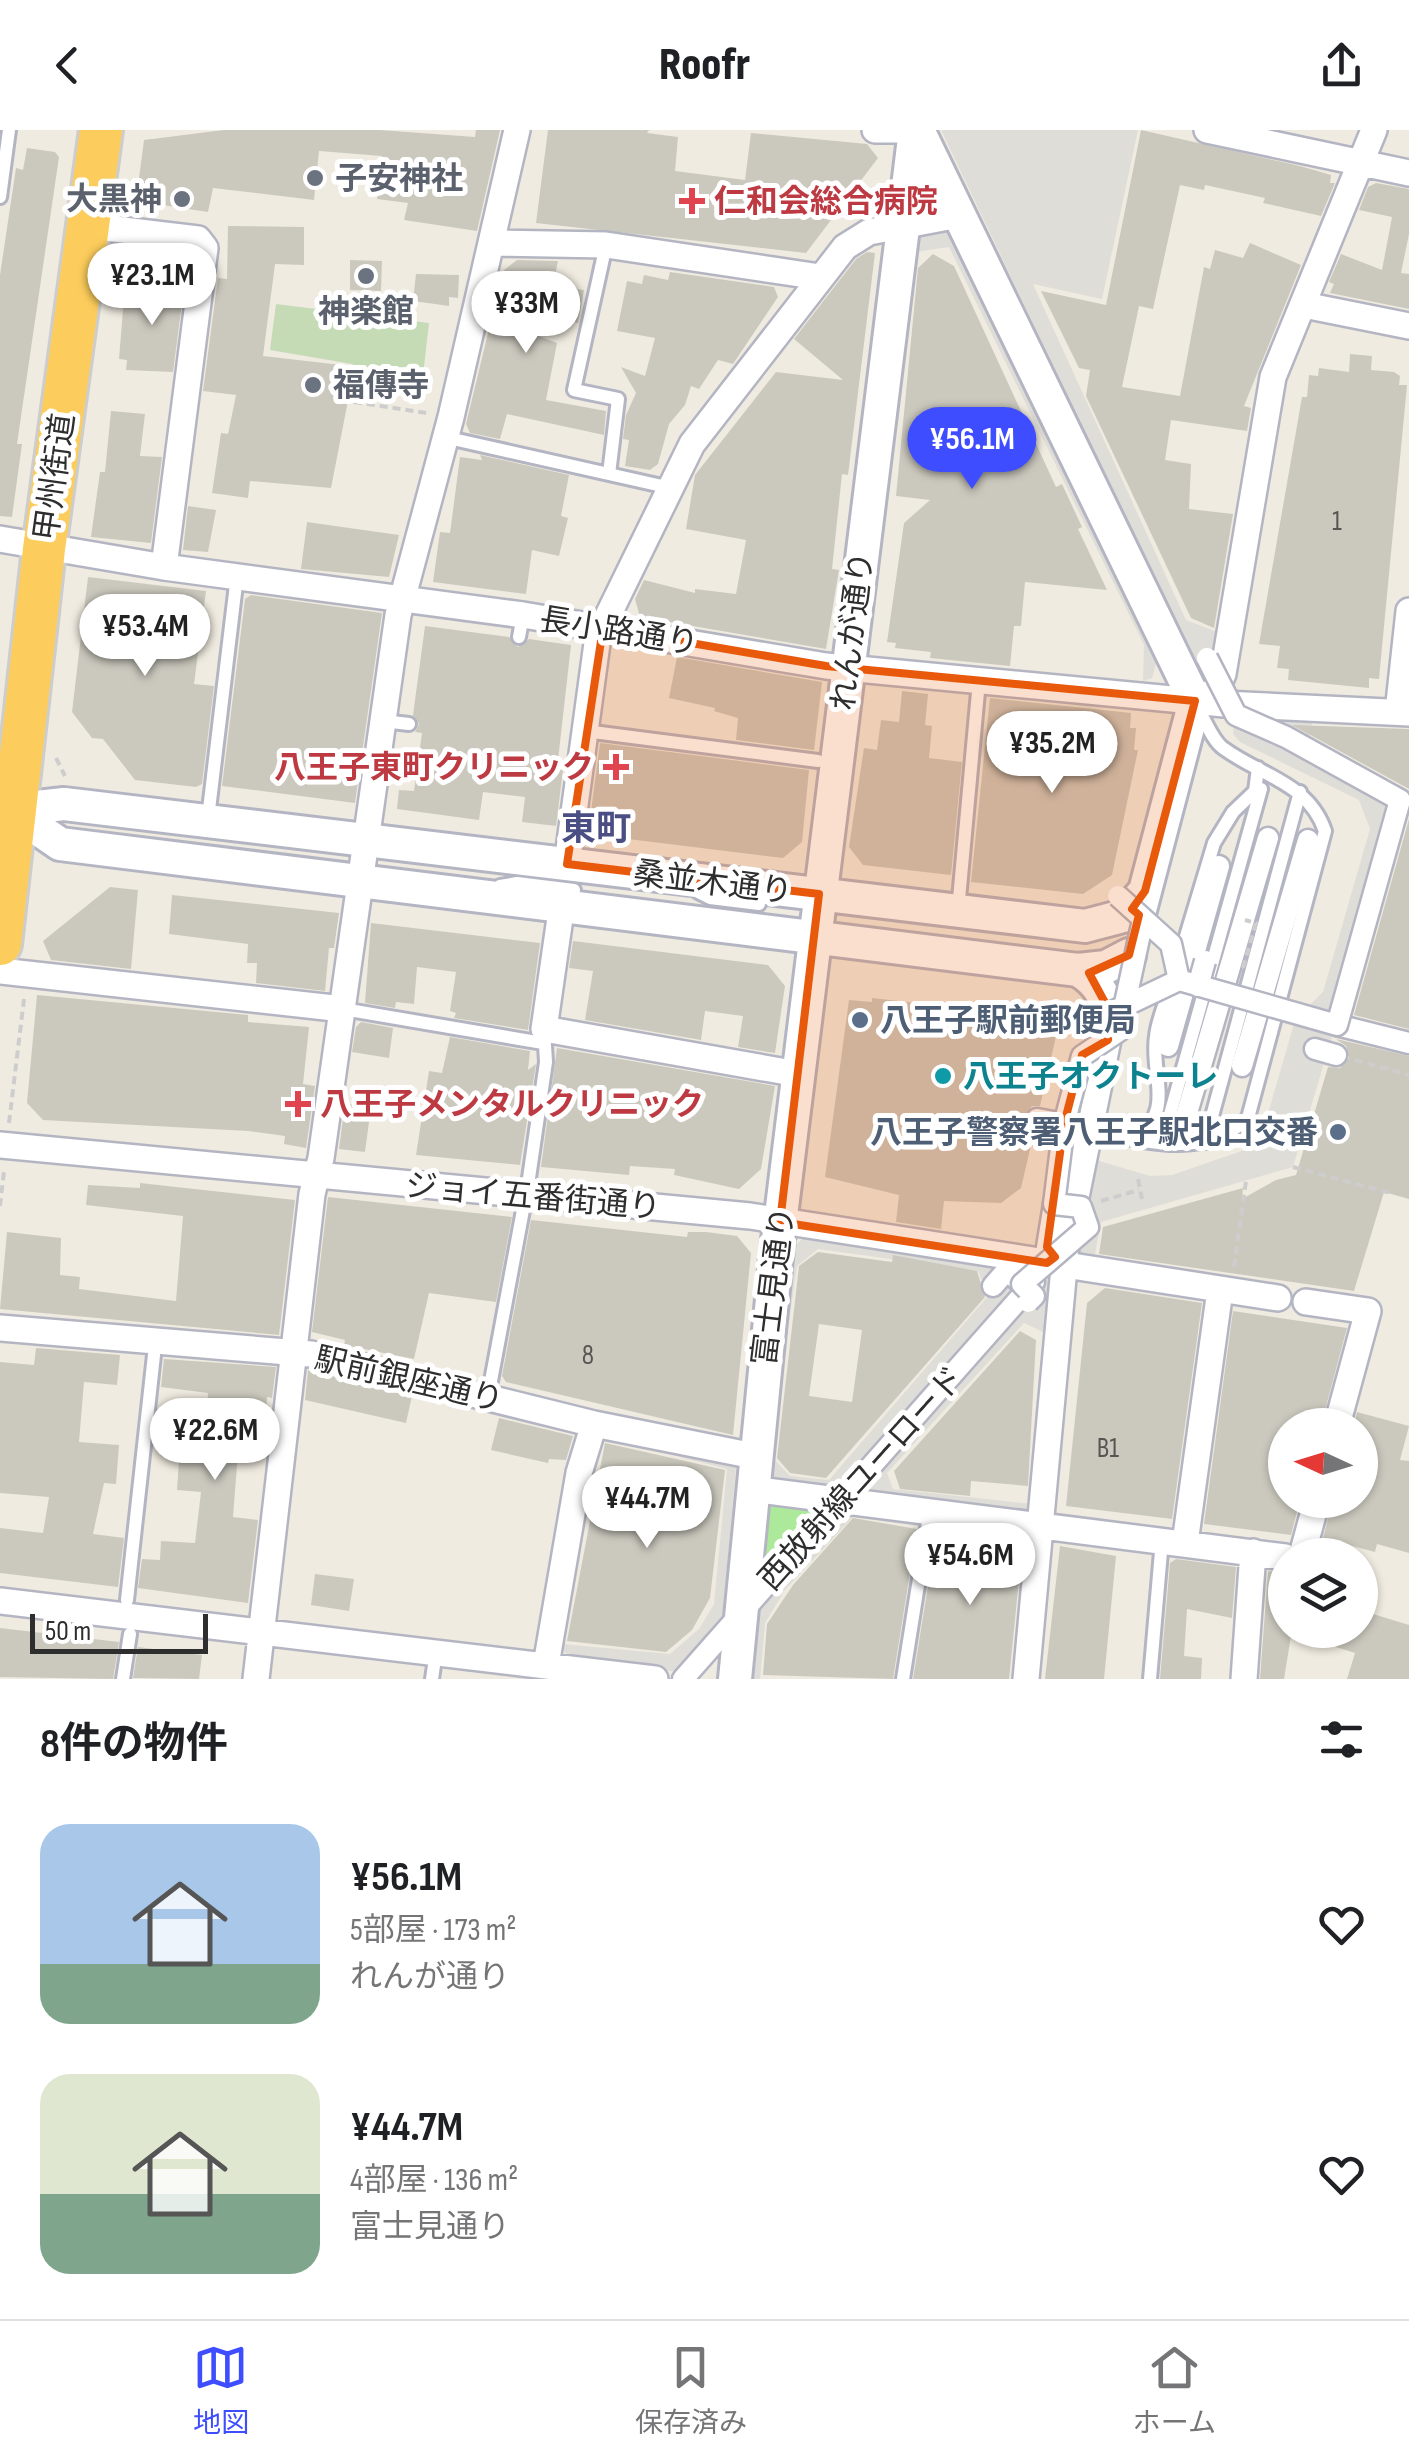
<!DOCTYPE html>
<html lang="ja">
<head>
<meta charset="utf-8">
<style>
	:root { --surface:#fff; --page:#f6f6f6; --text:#202124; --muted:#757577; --line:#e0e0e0; --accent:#3e4dff }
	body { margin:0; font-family:"Sofia Sans Condensed","Noto Sans JP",sans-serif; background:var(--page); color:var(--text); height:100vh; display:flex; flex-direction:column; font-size:38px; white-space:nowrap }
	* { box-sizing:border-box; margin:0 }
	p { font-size:32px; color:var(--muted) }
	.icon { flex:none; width:55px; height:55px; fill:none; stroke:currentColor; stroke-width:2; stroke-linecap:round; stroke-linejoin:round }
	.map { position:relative; height:1549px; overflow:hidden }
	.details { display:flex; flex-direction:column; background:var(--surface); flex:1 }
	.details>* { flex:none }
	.needle { width:65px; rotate:274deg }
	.fabs { position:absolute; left:1268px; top:1278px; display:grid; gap:20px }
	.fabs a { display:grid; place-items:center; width:110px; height:110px; border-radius:50%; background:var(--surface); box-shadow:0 2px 8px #0004; font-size:50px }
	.scale { position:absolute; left:30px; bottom:25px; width:178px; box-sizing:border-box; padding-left:10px; border:5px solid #2e2e2e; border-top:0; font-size:28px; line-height:35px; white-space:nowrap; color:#2e2e2e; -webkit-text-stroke:8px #fff; paint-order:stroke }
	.price { position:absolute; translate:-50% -85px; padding:0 22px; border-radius:35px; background:#fff; color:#222; font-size:32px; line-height:65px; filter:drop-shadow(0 2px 5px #0008) }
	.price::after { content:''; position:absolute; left:50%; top:60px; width:30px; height:22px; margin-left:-15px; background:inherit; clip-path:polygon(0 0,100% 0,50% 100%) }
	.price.current { background:var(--accent); color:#fff }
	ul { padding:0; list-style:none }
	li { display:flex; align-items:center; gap:30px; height:250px; padding:0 40px }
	li span { display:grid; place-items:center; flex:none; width:280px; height:200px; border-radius:30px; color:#555 }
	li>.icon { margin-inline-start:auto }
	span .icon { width:120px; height:120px; fill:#fffc; stroke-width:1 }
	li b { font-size:42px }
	h2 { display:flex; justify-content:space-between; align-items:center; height:120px; padding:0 40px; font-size:42px }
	header { display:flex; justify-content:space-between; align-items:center; height:130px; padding:0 40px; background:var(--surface); font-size:45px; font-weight:800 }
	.menu { display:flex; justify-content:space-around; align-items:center; height:140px; border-top:2px solid var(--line); background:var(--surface); font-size:28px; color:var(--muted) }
	.menu a { display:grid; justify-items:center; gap:5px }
	.menu .current { color:var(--accent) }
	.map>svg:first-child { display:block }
	.green { fill:#ace99a }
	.cemetery { fill:#c4dbb6 }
	.plaza { fill:#dfddd8; fill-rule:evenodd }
	.building { fill:#cbc9be; fill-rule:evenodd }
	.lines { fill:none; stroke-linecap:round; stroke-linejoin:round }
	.service-casing { stroke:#b4b5c2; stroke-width:18 }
	.pedestrian-casing { stroke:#b4b5c2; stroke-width:25 }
	.minor-casing { stroke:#b4b5c2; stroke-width:30 }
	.tertiary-casing { stroke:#b4b5c2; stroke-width:38 }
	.trunk-casing { stroke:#cdcdcd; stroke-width:48 }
	.path { stroke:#cdcdcd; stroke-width:4; stroke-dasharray:8 5; stroke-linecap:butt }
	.service { stroke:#fff; stroke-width:12 }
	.pedestrian { stroke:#fff; stroke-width:20 }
	.minor { stroke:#fff; stroke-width:25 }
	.tertiary { stroke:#fff; stroke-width:32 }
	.trunk { stroke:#fccd5c; stroke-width:42 }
	.pedestrian-bridge-casing { stroke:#b4b5c2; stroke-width:25; stroke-linecap:butt }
	.path-bridge { stroke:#cdcdcd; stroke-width:4; stroke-dasharray:8 5; stroke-linecap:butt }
	.pedestrian-bridge { stroke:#fff; stroke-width:20 }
	.marked { fill:#e8590c; fill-opacity:0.2; stroke:#e8590c; stroke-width:8; stroke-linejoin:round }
	.worship-dot { fill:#6b7280; stroke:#fff; stroke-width:4 }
	.health-dot { fill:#e0444e; stroke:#fff; stroke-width:4 }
	.service-dot { fill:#5c6f8a; stroke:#fff; stroke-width:4 }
	.culture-dot { fill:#0f9aa8; stroke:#fff; stroke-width:4 }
	.labels { text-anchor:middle; stroke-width:10; stroke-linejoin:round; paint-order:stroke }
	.number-label { font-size:28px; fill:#555552 }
	.worship-label { font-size:32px; font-weight:bold; fill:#5b616d; stroke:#fff; text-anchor:start }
	.health-label { font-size:32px; font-weight:bold; fill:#be3a42; stroke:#fff; text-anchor:start }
	.street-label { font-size:32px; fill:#2e2e2e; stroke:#fff }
	.service-label { font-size:32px; font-weight:bold; fill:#4e5e75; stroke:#fff; text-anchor:start }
	.culture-label { font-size:32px; font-weight:bold; fill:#0d838f; stroke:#fff; text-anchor:start }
	.neighbourhood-label { font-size:35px; font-weight:bold; fill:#4a4e83; stroke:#fff }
</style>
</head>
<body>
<header><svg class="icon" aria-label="back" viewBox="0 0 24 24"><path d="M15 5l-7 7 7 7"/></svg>Roofr<svg class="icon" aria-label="share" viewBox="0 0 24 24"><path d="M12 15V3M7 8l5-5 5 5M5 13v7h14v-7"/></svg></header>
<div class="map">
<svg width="1409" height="1549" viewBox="0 0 1409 1549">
	<rect width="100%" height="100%" fill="#f0ebe0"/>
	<!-- green -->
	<path class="green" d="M768,1370L821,1374L763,1436Z"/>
	<!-- cemetery -->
	<path class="cemetery" d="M276,174L429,193L421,263L370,249L352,234L270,220Z"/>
	<!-- plaza -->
	<path class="plaza" d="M941,0H1138L1102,169L1033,154L1186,490L1217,502L1210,550H1203Z
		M937,96L953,106L1157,530L1152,548L1143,551L1144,515L949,117L915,122L908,127L921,100Z
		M1241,587L1312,593L1309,609L1404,665L1293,1037L1101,1092L1094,1130L1083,1128L1078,1120L1079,1100L1096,1030L1150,1046L1172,1045L1259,1015L1295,890L1323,862L1370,699L1359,670L1240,612L1233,604L1234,591Z
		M803,1108L1032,1138L1046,1144L1053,1167L1051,1206L1024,1193L887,1343L893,1359L1031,1374L1028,1380L769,1347L765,1330L791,1120ZM818,1119L978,1141L988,1166L829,1350L790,1346L770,1325L797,1136Z
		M603,1307L733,1330L736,1336L721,1506L713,1534L697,1544L577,1530L564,1522L562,1514L670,1524L699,1499L714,1474L727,1339Z
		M768,1370L764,1435L820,1376L919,1386L917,1396L853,1387L785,1460L765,1493L760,1549H749Z"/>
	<!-- building -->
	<path class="building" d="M224,0H380L475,7L476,0H500L477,101L404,90L408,73L377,69L382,26L319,21L314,70L213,58L208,82L136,71L144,10Z
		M548,0H649L647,3L678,7L675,41L745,50L751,3L867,14L878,28L806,123L536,93Z
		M1141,0L1300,36L1331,45L1330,53H1335L1321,86L1263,73L1265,68L1205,55L1204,60L1180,55L1153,179L1139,176L1122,257L1180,266L1204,137L1210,139L1215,120L1243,128L1250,113L1301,135L1244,276L1251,278L1247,301L1171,290L1165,330L1191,334L1189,379L1233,384L1214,498L1191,488L1086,266L1090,240L1079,238L1041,161L1106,175Z
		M27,18L55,22L59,27L17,314H22L12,387L0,386V145L16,38L23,40Z
		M1376,53L1409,59V104L1401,143L1409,144V179L1330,163L1334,154L1329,152L1341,124L1382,140L1392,87L1359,80L1368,57Z
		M228,96L304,97V135L275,134L263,226L350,236L347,276L331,358L250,351L248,368L212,363L221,303L228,304L236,265L203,261L218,148L227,149Z
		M867,122L875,123L848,345L842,344L832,439L839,440L826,519L640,487L635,469L644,450L695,463V459L736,464L746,410L686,399L695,345L776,242L843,250L794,209L856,129Z
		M933,124L954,136L1056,357L1062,354L1082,397L1078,399L1107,460L1025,452L1021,496H1014L1010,536L930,528L931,522L895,518L896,513L887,512L904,393L930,370L896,366L918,138Z
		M350,130L382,131L381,161L350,160Z
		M517,130L558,131L553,155L584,160L578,193L513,181L509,195L557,213L546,270L606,281L604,305L507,284L500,309L470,303L466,294L503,141Z
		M670,142L774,157L778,167L733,234L718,230L699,259L691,256L685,275L669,294L658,334L650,340L625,336L629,310L623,309L626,285L636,263L621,237L645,246L655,208L617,201L627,151L642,154L644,145L668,150Z
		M416,144L459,145L458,168L449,167V176L413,171Z
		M157,147L185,150L173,242L126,240L127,230L119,229L124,167L154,170Z
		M1350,224L1372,226L1371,240L1394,242L1400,246L1399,255H1407L1379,549L1369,548V558L1288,550L1289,539L1277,538L1280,516L1259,514L1302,267H1307L1309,245L1318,246L1319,238L1349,242Z
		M111,281L145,284L140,326L162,327L151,413L91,407L100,342H105Z
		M480,325L569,345L561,386L568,388L559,426L532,420L526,464L433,452L440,402L450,403L460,327L482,330Z
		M188,376L216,380L208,422L183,420Z
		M307,392L399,405L389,447L301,439Z
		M88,447L206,461L194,554L214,556L202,654L196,657L135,650L103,609L92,608L72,582Z
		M251,465L382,483L355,673L222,656L245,469Z
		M425,496L509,507L518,517L529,509L571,515L557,639L563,640L556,696L522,692L525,667L483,662L479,690L397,679L399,660L414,661L422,603L415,602L419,594L413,585Z
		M677,527L822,552L814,620L736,610L738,588L714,581L715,578L669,568Z
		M902,561L928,564L925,595L932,596L929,628L962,632L951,745L863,735L849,717L864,618L877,620L881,590L899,592Z
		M990,568L1131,583L1130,598H1136L1134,620H1138L1112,745L1083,764L971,752Z
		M1292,595L1409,599V659L1389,648Z
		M600,613L809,640L802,712L783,728L588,704Z
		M1409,689V899L1354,885Z
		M110,757L138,760L131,839L51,830L43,811Z
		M172,765L339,783L334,818H329L325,861L256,853L257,833H247L248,814L169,804Z
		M371,793L540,813L528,900L454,888L456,883L450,881L456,842L417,837L414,874L396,872L395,878L365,873Z
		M573,811L768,835L785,856L775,923L738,917L743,886L705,881L701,910L585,890L593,841L569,838Z
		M37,865L248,885V892L309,897L303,954L315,956L306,1018L284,1014L285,1006L248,1001L43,990L27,973Z
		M872,868L1048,888L1057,902L1040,976H1032L1024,986V994L1034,1002L1021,1058L1001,1073L944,1071L941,1099L896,1092L899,1065L825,1047L849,870L872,872Z
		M361,892L393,898L389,928L352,922L356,897Z
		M450,907L530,921L528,940L536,934L520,1035L416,1025L429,941L442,943Z
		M1336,909L1409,926V1069L1384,1062L1354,1161L1099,1124L1103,1097L1243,1058L1242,1069L1276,1050L1296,1045L1328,937L1340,938L1349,928L1346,916Z
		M557,918L775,956L761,1039L739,1059L674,1045L675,1039L630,1036L629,1045L541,1037Z
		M345,973L371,977L365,1022L339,1019Z
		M140,1053L295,1070L279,1205L0,1179L7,1102L61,1108L60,1145L80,1147L79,1159L176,1171L183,1086L86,1075L88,1055L140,1058Z
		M328,1067L512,1087L496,1172L429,1163L414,1229L344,1215L345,1210L312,1202Z
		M531,1090L687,1107L688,1102H706L737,1106L751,1123L733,1305L506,1252L502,1246Z
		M818,1122L892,1132L893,1125L977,1141L985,1167L826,1348L790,1343L777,1328L799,1136ZM819,1194L862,1200L852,1272L809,1266Z
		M1105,1158L1202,1173L1172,1389L1066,1376L1087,1173Z
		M1233,1181L1347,1198L1321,1295H1285V1370H1300L1291,1405L1204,1394Z
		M1020,1201L1036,1210L1028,1356L971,1351L970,1366L900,1359L894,1341Z
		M36,1218L120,1225L117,1255L84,1252L79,1312L119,1315L116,1354L104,1353L93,1404L124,1408L118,1457L0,1443V1398L43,1403L49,1367L0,1363V1232L34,1235Z
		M164,1229L276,1237L272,1268L267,1267L264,1311L239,1309L233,1387L258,1390L248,1473L138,1458L142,1429L160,1430L161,1411L195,1413L201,1362L177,1360L180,1315L205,1317L208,1263L161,1257Z
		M308,1240L412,1266L406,1293L305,1270Z
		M1357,1282L1409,1296L1400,1330L1409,1331V1423L1377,1414L1375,1422L1323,1408L1333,1370H1360V1295H1354Z
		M499,1288L573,1306L566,1330L549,1329L548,1333L491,1320Z
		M605,1313L725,1340L710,1468L692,1500L666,1522L567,1511Z
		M853,1388L917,1399L893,1549L763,1545L767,1494L793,1455Z
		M937,1400L1023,1410L1009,1549H913Z
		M1060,1416L1116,1426L1104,1549H1045Z
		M1176,1429L1236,1437L1232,1488L1187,1479L1184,1526L1202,1528L1201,1549H1160L1170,1433Z
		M1268,1441L1285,1443V1500H1292L1284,1549H1260Z
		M315,1444L354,1449L349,1481L311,1475Z
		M1360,1480L1409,1495V1549H1347L1355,1523L1336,1517L1341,1500H1360Z
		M0,1498L119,1512L113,1549L0,1547Z
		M138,1517L202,1525L199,1549L133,1548Z"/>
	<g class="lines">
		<!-- service casing -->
		<g class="service-casing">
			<path id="service" d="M0,67L9,0
				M606,115L574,260L618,269L609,344
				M444,307L671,358
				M519,507L523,485
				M383,591L409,594
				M585,601L818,631
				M208,688L237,446
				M500,756L517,753L574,760
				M698,762L710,768L759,774
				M958,780L979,551
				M1178,833L1214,713L1233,682L1255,661L1258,638
				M343,879L543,913
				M1088,1000C1143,1011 1204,1030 1248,988L1325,701C1309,653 1261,646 1223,618C1212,610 1205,590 1198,578
				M1135,1009C1176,979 1150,946 1156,906C1158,888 1167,869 1172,852
				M1205,1012L1300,662
				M1162,1013L1261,659
				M488,1267L529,1048L546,932L544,899
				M127,1470L154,1225
				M123,1549L130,1504
				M432,1549L436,1522
				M903,1549L930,1380
				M1150,1549L1162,1410"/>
		</g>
		<!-- pedestrian casing -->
		<g class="pedestrian-casing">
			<path id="pedestrian" d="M1337,895L1409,913
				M1168,916L1219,736
				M1315,919L1336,925
				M1242,936L1308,710
				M1037,989L1064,994
				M1182,1000L1268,708
				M1054,1074L1047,1117L1055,1127
				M993,1156L1007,1140L1022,1154
				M683,1549L1034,1152"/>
		</g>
		<!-- minor casing -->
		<g class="minor-casing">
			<path id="minor" d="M875,0H908
				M1207,0L1409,43
				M89,96L198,109L205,118L164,437
				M494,113L606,115L820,147
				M1304,175L1409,196
				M0,409L164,437L523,485L826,536L1224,574L1409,583
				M1208,564L1216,560L1223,544L1273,247L1374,0
				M1398,582L1409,481
				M567,734L598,506L692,314L845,117L869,102L959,85
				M562,774L544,899L798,944
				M0,841L343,879
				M0,1015L750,1086L1278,1168
				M1306,1172L1368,1181L1337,1295
				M0,1198L311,1224L594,1294L754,1326
				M751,1359L1285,1427
				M1185,1413L1220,1160
				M1302,1425L1317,1370
				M0,1471L655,1549
				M546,1535L579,1343L594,1294
				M256,1549L312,1064L321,1028L398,485L451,287L517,0
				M1026,1549L1066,1116L1111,895
				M1244,1549L1253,1422"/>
		</g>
		<!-- tertiary casing -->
		<g class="tertiary-casing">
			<path id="tertiary" d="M918,0L1195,571L1140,780
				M0,681L64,674L1085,796L1123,786L1145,761
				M15,683L60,714L1078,840C1100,853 1109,871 1111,895
				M1078,840L1106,837L1129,825
				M735,1549L777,1118L915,0"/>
		</g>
		<!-- trunk casing -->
		<g class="trunk-casing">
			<path id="trunk" d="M0,814L44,419L101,0"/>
		</g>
		<!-- path -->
		<path class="path" d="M354,272L427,283
			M56,628L65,646
			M1355,930L1409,945
			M9,993L24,869
			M1293,1037L1390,1063
			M1138,1049L1142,1069
			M1101,1071L1139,1060
			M0,1076L4,1041
			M1234,1137L1246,1051"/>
		<!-- service -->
		<use href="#service" class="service"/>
		<!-- pedestrian -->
		<use href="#pedestrian" class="pedestrian"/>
		<!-- minor -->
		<use href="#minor" class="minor"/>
		<!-- tertiary -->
		<use href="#tertiary" class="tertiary"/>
		<!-- trunk -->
		<use href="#trunk" class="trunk"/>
		<!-- pedestrian-bridge casing -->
		<g class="pedestrian-bridge-casing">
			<path id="pedestrian-bridge" d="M1118,766L1171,814L1179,850
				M1198,856L1205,831
				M1091,892L1179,850L1337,895L1400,670L1286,607L1236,585L1207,528
				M1028,1172L1034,1166L1022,1154L1088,1097L1081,1077L1054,1074L1064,994L1082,926L1119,901L1143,790"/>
		</g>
		<!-- path-bridge -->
		<path class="path-bridge" d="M1243,838L1256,793L1245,790"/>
		<!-- pedestrian-bridge -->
		<use href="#pedestrian-bridge" class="pedestrian-bridge"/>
	</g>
	<!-- marked area -->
	<path class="marked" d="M603,498L826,536L1195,571L1145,761L1132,779L1139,785L1129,825L1089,843L1110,882L1108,910L1082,925L1064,994L1047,1117L1055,1127L1047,1133L780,1092L819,764L567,734Z"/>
	<!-- markers -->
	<g class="worship-dot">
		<circle cx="315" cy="48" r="10"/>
		<circle cx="182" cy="69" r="10"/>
		<circle cx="366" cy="146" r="10"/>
		<circle cx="313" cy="255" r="10"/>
	</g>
	<g class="health-dot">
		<path d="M687 56h10v10h10v10h-10v10h-10v-10h-10v-10h10z"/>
		<path d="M611 622h10v10h10v10h-10v10h-10v-10h-10v-10h10z"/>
		<path d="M293 959h10v10h10v10h-10v10h-10v-10h-10v-10h10z"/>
	</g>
	<g class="service-dot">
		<circle cx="860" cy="890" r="10"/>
		<circle cx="1338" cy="1002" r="10"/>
	</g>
	<circle class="culture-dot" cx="943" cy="946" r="10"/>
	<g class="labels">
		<!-- number labels -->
		<g class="number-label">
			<text x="1337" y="400">1</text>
			<text x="588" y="1234">8</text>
			<text x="1108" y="1327">B1</text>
		</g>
		<!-- worship labels -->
		<g class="worship-label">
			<text x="335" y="59">子安神社</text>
			<text x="162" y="80" text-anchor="end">大黒神</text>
			<text x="366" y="192" text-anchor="middle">神楽館</text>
			<text x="333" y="266">福傳寺</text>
		</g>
		<!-- health labels -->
		<g class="health-label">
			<text x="714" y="82">仁和会総合病院</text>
			<text x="594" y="648" text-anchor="end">八王子東町クリニック</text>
			<text x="320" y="985">八王子メンタルクリニック</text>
		</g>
		<!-- street labels -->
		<g class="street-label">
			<text transform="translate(54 347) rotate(-82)" y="11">甲州街道</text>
			<text transform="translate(619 501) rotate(9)" y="11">長小路通り</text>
			<text transform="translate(852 501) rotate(-83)" y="11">れんが通り</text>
			<text transform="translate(713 752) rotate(7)" y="11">桑並木通り</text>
			<text transform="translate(533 1066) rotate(5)" y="11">ジョイ五番街通り</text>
			<text transform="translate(773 1156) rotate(-83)" y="11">富士見通り</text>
			<text transform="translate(409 1249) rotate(13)" y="11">駅前銀座通り</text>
			<text transform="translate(861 1348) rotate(-48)" y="11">西放射線ユーロード</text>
		</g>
		<!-- service labels -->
		<g class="service-label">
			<text x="880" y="901">八王子駅前郵便局</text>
			<text x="1318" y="1013" text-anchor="end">八王子警察署八王子駅北口交番</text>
		</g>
		<!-- culture labels -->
		<g class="culture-label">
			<text x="963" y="957">八王子オクトーレ</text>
		</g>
		<!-- neighbourhood labels -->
		<g class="neighbourhood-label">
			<text x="596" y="710">東町</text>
		</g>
	</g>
</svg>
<div class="fabs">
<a><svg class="needle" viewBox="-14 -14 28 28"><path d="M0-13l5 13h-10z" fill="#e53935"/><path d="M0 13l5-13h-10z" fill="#757577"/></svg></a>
<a><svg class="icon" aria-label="layers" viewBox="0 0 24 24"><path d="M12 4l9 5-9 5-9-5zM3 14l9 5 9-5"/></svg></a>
</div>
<div class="scale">50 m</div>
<b class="price" style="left:152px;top:198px">¥23.1M</b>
<b class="price" style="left:526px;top:226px">¥33M</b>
<b class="price current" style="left:972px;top:362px">¥56.1M</b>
<b class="price" style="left:145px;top:549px">¥53.4M</b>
<b class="price" style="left:1052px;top:666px">¥35.2M</b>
<b class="price" style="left:215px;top:1353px">¥22.6M</b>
<b class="price" style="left:647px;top:1421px">¥44.7M</b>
<b class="price" style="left:970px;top:1478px">¥54.6M</b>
</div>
<section class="details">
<h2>8件の物件<svg class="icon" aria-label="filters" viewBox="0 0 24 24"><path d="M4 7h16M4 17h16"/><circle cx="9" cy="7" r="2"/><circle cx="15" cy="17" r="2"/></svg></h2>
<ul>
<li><span style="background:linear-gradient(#a9c7e8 70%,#7fa58c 0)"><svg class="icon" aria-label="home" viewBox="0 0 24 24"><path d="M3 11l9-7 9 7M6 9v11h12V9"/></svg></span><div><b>¥56.1M</b><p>5部屋 · 173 m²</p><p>れんが通り</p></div><svg class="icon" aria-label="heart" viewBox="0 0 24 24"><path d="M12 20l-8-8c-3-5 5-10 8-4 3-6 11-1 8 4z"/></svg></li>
<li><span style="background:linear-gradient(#dfe7d0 60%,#7fa58c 0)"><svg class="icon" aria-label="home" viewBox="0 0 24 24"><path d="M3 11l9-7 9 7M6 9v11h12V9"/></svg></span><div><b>¥44.7M</b><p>4部屋 · 136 m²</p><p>富士見通り</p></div><svg class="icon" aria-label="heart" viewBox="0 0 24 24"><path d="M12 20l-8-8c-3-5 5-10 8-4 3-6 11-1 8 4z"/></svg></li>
</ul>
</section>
<nav class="menu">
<a class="current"><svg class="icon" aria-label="map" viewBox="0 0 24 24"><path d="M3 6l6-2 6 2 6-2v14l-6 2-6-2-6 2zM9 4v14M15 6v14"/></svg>地図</a>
<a><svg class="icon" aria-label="saved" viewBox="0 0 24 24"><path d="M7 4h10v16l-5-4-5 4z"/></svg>保存済み</a>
<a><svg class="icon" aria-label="home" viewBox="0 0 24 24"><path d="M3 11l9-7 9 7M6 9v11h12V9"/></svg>ホーム</a>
</nav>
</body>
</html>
